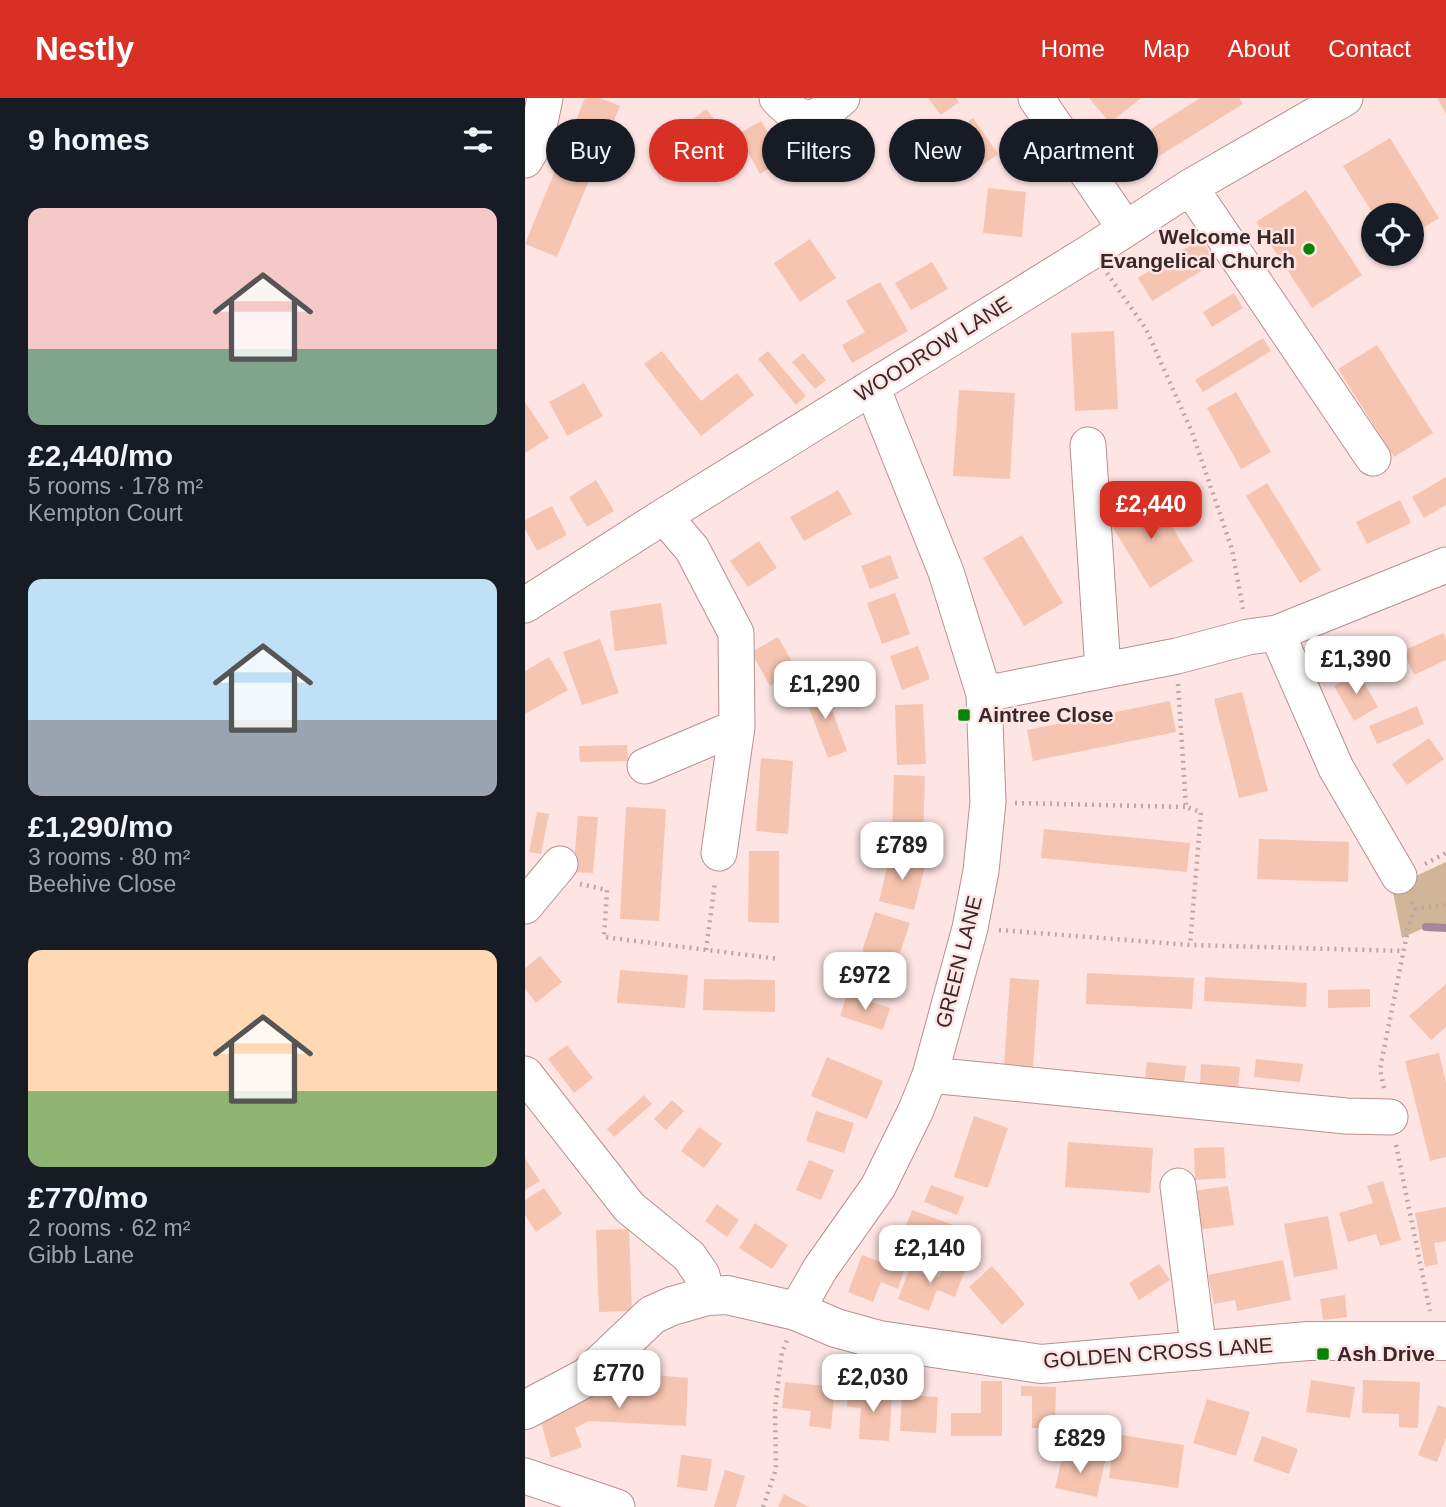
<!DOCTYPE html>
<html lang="en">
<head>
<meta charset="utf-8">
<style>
	:root { --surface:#171b24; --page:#20242c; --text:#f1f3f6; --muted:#9ea1a6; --accent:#d93025 }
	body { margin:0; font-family:Arial,sans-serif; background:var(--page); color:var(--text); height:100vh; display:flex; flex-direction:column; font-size:26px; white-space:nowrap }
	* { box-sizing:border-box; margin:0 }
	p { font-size:23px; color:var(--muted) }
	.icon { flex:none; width:38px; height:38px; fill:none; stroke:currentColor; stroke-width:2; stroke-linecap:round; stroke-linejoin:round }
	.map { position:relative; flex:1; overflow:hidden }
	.drawer { display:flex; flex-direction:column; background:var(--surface); width:525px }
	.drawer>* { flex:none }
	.guide { position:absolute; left:21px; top:21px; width:665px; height:63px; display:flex; gap:14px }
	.fabs { position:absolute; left:836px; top:105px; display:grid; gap:14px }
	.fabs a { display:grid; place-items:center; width:63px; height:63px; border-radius:50%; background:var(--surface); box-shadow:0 2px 5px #0004; font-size:35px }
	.price { position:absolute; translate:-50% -60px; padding:0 16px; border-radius:14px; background:#fff; color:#222; font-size:23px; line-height:46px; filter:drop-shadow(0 2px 4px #0008) }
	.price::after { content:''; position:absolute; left:50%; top:42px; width:21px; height:16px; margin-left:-10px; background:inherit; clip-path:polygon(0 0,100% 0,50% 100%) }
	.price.on { background:var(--accent); color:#fff }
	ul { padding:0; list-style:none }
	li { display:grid; align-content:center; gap:14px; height:371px; padding:0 28px }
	li span { display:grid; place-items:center; height:217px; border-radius:14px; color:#555 }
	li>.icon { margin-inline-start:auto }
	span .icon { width:126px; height:126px; fill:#fffc; stroke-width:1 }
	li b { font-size:30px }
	h2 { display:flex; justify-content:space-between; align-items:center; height:84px; padding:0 28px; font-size:30px }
	.tag { padding:0 24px; border-radius:32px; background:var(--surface); box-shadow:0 2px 5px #0004; font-size:24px; line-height:63px }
	.tag.on { background:var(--accent); color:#fff }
	header { display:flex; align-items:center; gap:42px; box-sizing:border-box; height:98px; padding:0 35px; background:var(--accent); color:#fff }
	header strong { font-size:33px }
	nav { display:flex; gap:38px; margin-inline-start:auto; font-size:24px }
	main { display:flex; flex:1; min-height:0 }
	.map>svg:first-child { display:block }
	.green { fill:#d0b598 }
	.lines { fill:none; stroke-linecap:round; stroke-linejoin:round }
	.stream { stroke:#a5869d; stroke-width:8 }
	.building { fill:#f6c5b1 }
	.minor-casing { stroke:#b8908f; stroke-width:37 }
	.major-casing { stroke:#b8908f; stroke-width:40 }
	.path { stroke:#bda6a6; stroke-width:4.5; stroke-dasharray:2 5; stroke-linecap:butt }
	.minor { stroke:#fff; stroke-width:35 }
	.major { stroke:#fff; stroke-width:38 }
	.poi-dot { fill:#048503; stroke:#fee4e3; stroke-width:2.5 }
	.labels { text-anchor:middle; stroke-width:5; stroke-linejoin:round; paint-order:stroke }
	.poi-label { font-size:21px; font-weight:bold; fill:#382828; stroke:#fee4e3; text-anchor:start }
	.street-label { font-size:21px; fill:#382828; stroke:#fee4e3 }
</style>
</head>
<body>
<header>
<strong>Nestly</strong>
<nav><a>Home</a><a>Map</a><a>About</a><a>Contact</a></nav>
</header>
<main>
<section class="drawer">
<h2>9 homes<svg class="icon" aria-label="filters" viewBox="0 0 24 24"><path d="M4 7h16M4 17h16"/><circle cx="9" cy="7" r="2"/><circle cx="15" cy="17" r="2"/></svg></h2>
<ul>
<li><span style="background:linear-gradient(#f6c9c9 65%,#7fa58c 0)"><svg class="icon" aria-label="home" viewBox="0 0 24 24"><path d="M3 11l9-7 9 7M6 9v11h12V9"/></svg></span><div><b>£2,440/mo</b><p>5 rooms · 178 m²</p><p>Kempton Court</p></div></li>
<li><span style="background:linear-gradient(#bfe0f5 65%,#9aa5b1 0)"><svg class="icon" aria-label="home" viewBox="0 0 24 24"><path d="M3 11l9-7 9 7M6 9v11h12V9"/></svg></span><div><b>£1,290/mo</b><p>3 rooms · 80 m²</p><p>Beehive Close</p></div></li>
<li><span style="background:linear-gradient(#ffd9b3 65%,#8fb573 0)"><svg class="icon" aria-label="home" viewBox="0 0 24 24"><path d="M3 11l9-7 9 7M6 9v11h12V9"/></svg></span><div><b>£770/mo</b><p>2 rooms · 62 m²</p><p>Gibb Lane</p></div></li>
</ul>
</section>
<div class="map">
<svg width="921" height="1409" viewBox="0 0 921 1409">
	<rect width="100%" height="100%" fill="#fee4e3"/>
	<!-- green -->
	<path class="green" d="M921,764V830L901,829L877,840L867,789Z"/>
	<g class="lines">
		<!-- stream -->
		<path class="stream" d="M901,829L921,830"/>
	</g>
	<!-- building -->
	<path class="building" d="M60,0H75L95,8L32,159L0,146Z
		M403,0H431L434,4L416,17Z
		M564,0H616L585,25Z
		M675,0H714L718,6L618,68L604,45Z
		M912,0H921V16Z
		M181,11L201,36L186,48L166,23Z
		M448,20L473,56L440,80L415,43Z
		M236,23L259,62L235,76L213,36Z
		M865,40L914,120L887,137V117H849L818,68Z
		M463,90L501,94L497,139L458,135Z
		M781,92L837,177L787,210L731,124Z
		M285,141L311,180L275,204L249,165Z
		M676,141L691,164L627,203L613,180Z
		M407,164L423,191L386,212L370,185Z
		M355,184L383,233L327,265L317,247L340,234L321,203Z
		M709,195L718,210L687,229L678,214Z
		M589,233L593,311L550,313L546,235Z
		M738,240L746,253L678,294L670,282Z
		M852,247L908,335L869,359L813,271Z
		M137,253L176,303L212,275L229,297L176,338L119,266Z
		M243,253L281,298L271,307L233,261Z
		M278,255L301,282L290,291L267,264Z
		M59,285L78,318L42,338L24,304Z
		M434,292L490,295L485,381L428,378Z
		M711,294L746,354L716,371L682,310Z
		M0,304L24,340L0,355Z
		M921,379V407L899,420L887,399Z
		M71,382L89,413L62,429L44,399Z
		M742,385L796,472L775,485L721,398Z
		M313,392L327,416L279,443L265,419Z
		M627,396L668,463L625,490L584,423Z
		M875,402L886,425L842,446L831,424Z
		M27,408L42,437L12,453L0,431V422Z
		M497,437L538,505L499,528L458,460Z
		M234,443L252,470L223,489L205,463Z
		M365,457L374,480L345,491L336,468Z
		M370,495L385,536L357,546L342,505Z
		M136,505L142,546L90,553L85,513Z
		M918,535L921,541V562L889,577L878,553Z
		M253,539L272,573L245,588L226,554Z
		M75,541L94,595L57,607L38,554Z
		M393,548L405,581L377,592L365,558Z
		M24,559L43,592L0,616V573Z
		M833,574L853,609L829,623L809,588Z
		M298,587L322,653L303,660L278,594Z
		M717,594L743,693L714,700L689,601Z
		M645,603L651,634L508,663L502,632Z
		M398,606L401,666L372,667L370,607Z
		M892,608L899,626L852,646L844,628Z
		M904,640L919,661L882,687L867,666Z
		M102,647L103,663L55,664L54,648Z
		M236,660L268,663L263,736L231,733Z
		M369,677L400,678L398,737L367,736Z
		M101,709L141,711L134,823L95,821Z
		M12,714L24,716L16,756L4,754Z
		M53,718L73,719L68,775L48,774Z
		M519,731L665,745L662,774L516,760Z
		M734,741L824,744L823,784L732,781Z
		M224,753H254V825L223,824Z
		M365,756L401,764L389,812L354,803Z
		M350,814L385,825L372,864L337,853Z
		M15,858L37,884L11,905L0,891V870Z
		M95,872L163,877L160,910L92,905Z
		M354,872L377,879L372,896L349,889Z
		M562,875L669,880L667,911L561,906Z
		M680,879L782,885L781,909L679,903Z
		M485,880L514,882L508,970L479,968Z
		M179,881L250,882V914L178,912Z
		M921,886V929L906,942L884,918Z
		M845,891V909L803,910V892Z
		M322,896L365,910L358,932L315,918Z
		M42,947L68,980L49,995L23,961Z
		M914,955L921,985V1059L905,1063L880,963Z
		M302,959L358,983L342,1021L286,998Z
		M731,961L778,966L775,984L729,979Z
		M622,964L661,968L659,985L620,981Z
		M676,966L715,969L713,991L675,989Z
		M119,997L127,1006L89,1039L82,1031Z
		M147,1002L159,1013L141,1032L129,1021Z
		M291,1013L329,1025L319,1055L281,1043Z
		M449,1018L483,1030L463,1090L429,1079Z
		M174,1029L197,1046L179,1070L156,1053Z
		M543,1044L628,1050L625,1095L540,1089Z
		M699,1049L701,1080L670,1082L669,1050Z
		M0,1060L15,1083L0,1092Z
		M284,1062L309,1072L296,1102L271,1092Z
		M858,1083L876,1142L855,1148L851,1136L823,1144L814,1115L848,1105L842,1088Z
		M406,1087L439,1099L432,1117L399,1104Z
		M703,1088L709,1127L673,1132L668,1093Z
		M19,1090L37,1116L11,1134L0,1117V1102Z
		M192,1106L214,1122L202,1139L180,1123Z
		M921,1109V1143L909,1145L913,1166L900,1169L890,1115Z
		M387,1112L434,1129L425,1153L378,1136Z
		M803,1118L813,1171L769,1179L759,1126Z
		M230,1125L263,1147L247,1171L214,1150Z
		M104,1131L107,1213L74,1214L71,1132Z
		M337,1157L379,1173L373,1191L356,1184L348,1204L323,1194Z
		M758,1162L766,1202L712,1213L710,1202L689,1206L683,1177Z
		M420,1164L440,1172L430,1199L412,1192L404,1213L373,1201L386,1167L414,1179Z
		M634,1166L645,1182L614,1202L604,1185Z
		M467,1168L500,1206L477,1227L444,1189Z
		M820,1197L822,1219L798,1222L795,1201Z
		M107,1275L163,1280L161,1328L64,1323L50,1330L57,1349L26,1360L15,1321L72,1293L104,1295Z
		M786,1282L830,1289L825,1320L781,1314Z
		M838,1282L895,1284L893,1330L874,1329V1316L837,1315Z
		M456,1283H477V1338H426V1315H456Z
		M260,1284L310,1289L306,1331L284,1328L286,1313L257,1310Z
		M496,1288L531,1289L530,1330H507V1298H496Z
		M323,1292L367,1295L364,1343L334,1341L336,1310L322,1309Z
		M377,1297L413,1299L411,1335L375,1333Z
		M682,1301L725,1314L711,1358L668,1345Z
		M913,1307L921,1310V1340L912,1364L893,1357Z
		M590,1336L659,1347L653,1390L584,1380Z
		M737,1338L773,1351L764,1376L728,1363Z
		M538,1355L580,1363L572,1399L530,1390Z
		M156,1357L187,1361L182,1393L152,1389Z
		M200,1372L220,1378L211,1409H189Z
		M259,1396L284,1409H253Z"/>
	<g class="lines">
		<!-- minor casing -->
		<g class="minor-casing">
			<path id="minor" d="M252,0C279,28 290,24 317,0
				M511,0L600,130
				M0,62L11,43L20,0
				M665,89L848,360
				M563,347L578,572
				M139,418L167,451L211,535L212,629L194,755
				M0,507L139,418L567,153L665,89L820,0
				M752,535L811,670L874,778
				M459,596L652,558L723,539L752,535L921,467
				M120,668L212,629
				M0,808L35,766
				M0,976L104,1109L164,1158L177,1177L182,1198
				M405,977L821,1018L865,1019
				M653,1088L674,1254
				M271,1213L295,1171L353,1089L391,1012L405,977L445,830L456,773L463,704L459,596L421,474L347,289
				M0,1378L92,1409"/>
		</g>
		<!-- major casing -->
		<g class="major-casing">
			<path id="major" d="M0,1312L62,1279L127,1217L147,1208L182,1198L202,1197L271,1213L311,1230L354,1242L516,1266L783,1243H921"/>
		</g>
		<!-- path -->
		<path class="path" d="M582,175L621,231L667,334L707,451L718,511
			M653,586L661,709L676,714L665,847
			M490,705L661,709
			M900,766L921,755
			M55,786L82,792L79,839L254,861
			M890,811L921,806
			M474,832L665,847L879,853
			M181,852L190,784
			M859,990L855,971L884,826L890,811L885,801
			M871,1047L905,1213
			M238,1409L251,1371L250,1310L257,1254L262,1242"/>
		<!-- minor -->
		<use href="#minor" class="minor"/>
		<!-- major -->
		<use href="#major" class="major"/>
	</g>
	<!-- markers -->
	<g class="poi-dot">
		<circle cx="784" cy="151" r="7"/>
		<rect x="432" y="610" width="14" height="14" rx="3.5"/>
		<rect x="791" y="1249" width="14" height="14" rx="3.5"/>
	</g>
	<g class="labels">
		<!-- poi labels -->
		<g class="poi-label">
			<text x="770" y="146" text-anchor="end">Welcome Hall<tspan x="770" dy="24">Evangelical Church</tspan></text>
			<text x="453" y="624">Aintree Close</text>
			<text x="812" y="1263">Ash Drive</text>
		</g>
		<!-- street labels -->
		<g class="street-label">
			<text transform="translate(408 251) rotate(-32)" y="7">WOODROW LANE</text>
			<text transform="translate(434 864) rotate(-76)" y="7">GREEN LANE</text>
			<text transform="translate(633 1255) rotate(-4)" y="7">GOLDEN CROSS LANE</text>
		</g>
	</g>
</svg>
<div class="fabs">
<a><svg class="icon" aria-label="locate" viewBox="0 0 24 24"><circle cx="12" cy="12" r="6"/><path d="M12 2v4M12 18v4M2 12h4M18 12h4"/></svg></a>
</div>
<b class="price on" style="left:626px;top:443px">£2,440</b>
<b class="price" style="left:831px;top:598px">£1,390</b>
<b class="price" style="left:300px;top:623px">£1,290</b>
<b class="price" style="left:377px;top:784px">£789</b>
<b class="price" style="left:340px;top:914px">£972</b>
<b class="price" style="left:405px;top:1187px">£2,140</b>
<b class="price" style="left:94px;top:1312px">£770</b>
<b class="price" style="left:348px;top:1316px">£2,030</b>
<b class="price" style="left:555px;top:1377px">£829</b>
<div class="guide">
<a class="tag">Buy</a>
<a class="tag on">Rent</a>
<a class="tag">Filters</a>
<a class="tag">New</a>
<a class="tag">Apartment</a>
</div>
</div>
</main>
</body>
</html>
